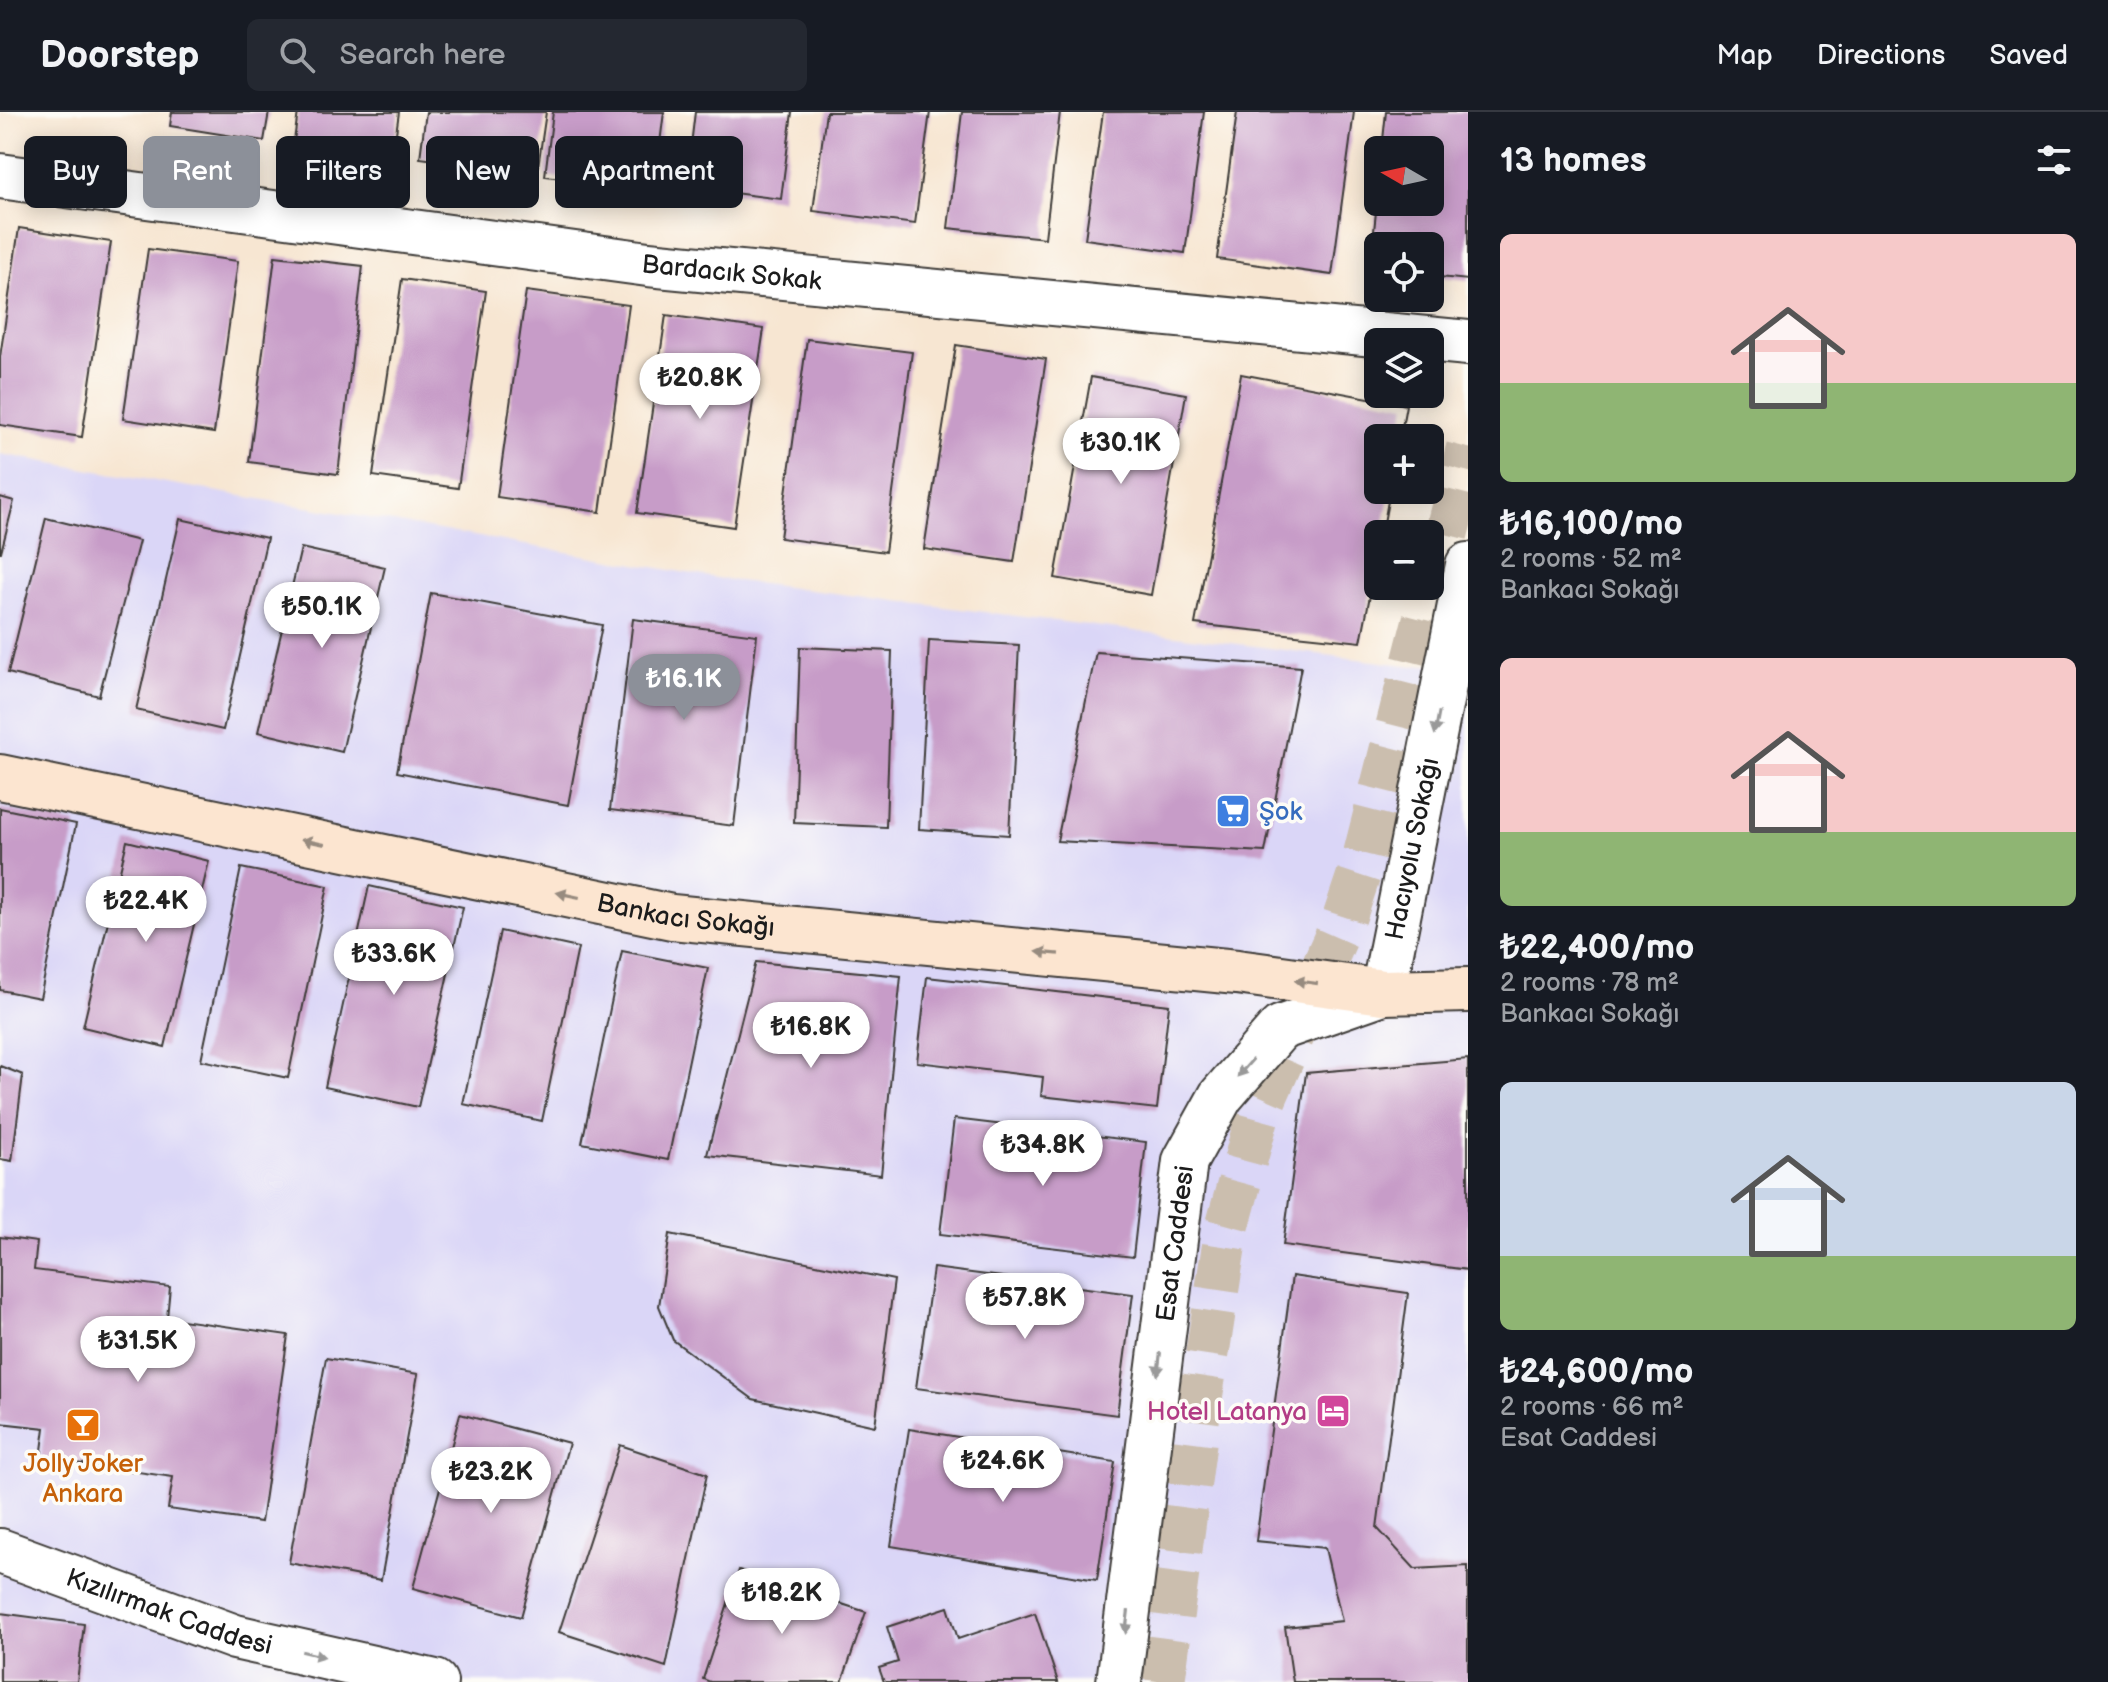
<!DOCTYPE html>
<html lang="en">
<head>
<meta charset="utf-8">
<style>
	:root { --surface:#171b24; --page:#242831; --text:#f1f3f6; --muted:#9ea1a6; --line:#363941; --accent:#8c9099 }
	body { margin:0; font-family:"Balsamiq Sans",sans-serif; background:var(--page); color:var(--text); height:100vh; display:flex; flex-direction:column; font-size:30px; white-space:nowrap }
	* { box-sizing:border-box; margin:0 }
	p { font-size:26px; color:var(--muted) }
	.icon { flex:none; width:44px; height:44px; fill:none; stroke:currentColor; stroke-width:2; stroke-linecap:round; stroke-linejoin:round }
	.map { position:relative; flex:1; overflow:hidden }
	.panel { display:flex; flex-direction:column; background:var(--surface); width:640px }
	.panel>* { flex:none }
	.guide { position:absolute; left:24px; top:24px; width:760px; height:72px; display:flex; gap:16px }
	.needle { width:52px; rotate:279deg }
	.fabs { position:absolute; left:1364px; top:24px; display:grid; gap:16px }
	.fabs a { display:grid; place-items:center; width:80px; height:80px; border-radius:12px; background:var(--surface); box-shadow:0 4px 20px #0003; font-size:40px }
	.price { position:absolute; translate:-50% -68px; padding:0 18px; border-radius:28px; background:#fff; color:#222; font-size:26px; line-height:52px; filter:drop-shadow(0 2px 4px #0008) }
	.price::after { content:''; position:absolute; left:50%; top:48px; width:24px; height:18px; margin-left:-12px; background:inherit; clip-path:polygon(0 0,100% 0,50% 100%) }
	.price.current { background:var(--accent); color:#fff }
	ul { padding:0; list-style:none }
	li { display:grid; align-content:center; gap:16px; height:424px; padding:0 32px }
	li span { display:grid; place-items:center; height:248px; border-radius:12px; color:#555 }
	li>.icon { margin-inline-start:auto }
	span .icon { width:144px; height:144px; fill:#fffc; stroke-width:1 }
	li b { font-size:34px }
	h2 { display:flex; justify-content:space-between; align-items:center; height:96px; padding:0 32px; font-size:34px }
	.pill { padding:0 28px; border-radius:12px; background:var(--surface); box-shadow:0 4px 20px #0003; font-size:28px; line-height:72px }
	.pill.current { background:var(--accent); color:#fff }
	header { display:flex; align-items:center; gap:48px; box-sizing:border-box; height:112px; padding:0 40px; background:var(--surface); border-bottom:2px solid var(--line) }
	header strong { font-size:38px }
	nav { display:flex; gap:44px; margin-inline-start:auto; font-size:28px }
	.search { width:560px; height:72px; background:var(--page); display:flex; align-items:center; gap:20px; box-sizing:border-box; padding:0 28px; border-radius:12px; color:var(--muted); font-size:30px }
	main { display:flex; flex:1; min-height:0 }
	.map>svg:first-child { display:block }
	.built { fill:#dad6f7 }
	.building { fill:#c79cc8 }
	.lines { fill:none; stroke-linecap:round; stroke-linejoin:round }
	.tertiary-tunnel { stroke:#cbbeae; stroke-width:44; stroke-dasharray:44 22; stroke-linecap:butt }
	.minor-casing { stroke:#3d3a37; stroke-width:48 }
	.tertiary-casing { stroke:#3d3a37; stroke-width:48 }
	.secondary-casing { stroke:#3d3a37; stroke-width:48 }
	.minor { stroke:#fff; stroke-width:44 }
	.tertiary { stroke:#fff; stroke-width:44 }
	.secondary { stroke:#fce5d0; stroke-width:44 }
	.oneway { fill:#999 }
	.oneway2 { fill:#978b7f }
	.labels { text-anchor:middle; stroke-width:7; stroke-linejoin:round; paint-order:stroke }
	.street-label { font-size:26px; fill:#1c1c1c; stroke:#fdfcf7 }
	.shop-label { font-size:26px; fill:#366cbe; stroke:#fdfcf7; text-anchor:start }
	.hotel-label { font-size:26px; fill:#b23c85; stroke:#fdfcf7; text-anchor:end }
	.food-label { font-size:26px; fill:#c56008; stroke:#fdfcf7 }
</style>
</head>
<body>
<header>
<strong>Doorstep</strong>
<div class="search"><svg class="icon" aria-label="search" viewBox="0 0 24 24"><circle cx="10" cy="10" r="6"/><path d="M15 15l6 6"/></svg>Search here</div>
<nav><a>Map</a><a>Directions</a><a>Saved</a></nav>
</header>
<main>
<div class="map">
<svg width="1468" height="1570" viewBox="0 0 1468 1570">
	<rect width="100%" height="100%" fill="#fdfcf7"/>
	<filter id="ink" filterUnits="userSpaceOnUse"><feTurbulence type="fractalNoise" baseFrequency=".0125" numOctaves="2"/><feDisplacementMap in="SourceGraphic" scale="16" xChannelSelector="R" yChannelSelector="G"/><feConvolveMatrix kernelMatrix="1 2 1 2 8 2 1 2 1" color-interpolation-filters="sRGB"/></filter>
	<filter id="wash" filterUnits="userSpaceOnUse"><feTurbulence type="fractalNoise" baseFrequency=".006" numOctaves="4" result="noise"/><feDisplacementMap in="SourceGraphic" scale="32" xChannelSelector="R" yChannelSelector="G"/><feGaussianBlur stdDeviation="1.8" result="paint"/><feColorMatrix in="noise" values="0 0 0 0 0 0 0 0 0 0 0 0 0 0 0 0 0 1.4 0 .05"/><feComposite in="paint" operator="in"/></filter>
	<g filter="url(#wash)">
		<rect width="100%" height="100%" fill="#f7e6d2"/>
		<!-- built -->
		<path class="built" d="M0,342L722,467L1413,554L1468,550V1570H0Z"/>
		<g id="blocks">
			<!-- building -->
			<path class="building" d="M172,0H269L264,29L170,14Z
				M298,0H399L393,43L294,29Z
				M426,0H546L537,62L420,46Z
				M553,0H664L654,78L545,64Z
				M695,0H792L781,87L686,75Z
				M826,0H930L915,112L813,99Z
				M962,0H1060L1045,126L948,116Z
				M1103,0H1204L1185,141L1085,127Z
				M1237,0H1354L1332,163L1217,147Z
				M1386,0H1468V168L1430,164V134H1378V159L1370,158L1377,90H1430V38H1382Z
				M19,116L111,130L82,325L0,313V245Z
				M148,137L238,149L214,321L123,307Z
				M275,144L363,154L338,362L249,350Z
				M402,167L486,179L458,376L373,364Z
				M526,179L629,193L600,400L497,385Z
				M666,203L764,217L734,415L637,401Z
				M807,227L912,240L885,440L780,426Z
				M956,233L1046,247L1014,450L924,437Z
				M1241,262L1406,293L1400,326H1378V378H1390L1382,422H1378V442L1361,530L1195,512Z
				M1091,265L1186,282L1151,483L1055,466Z
				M0,385L14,389L1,440H0Z
				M46,406L139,429L99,584L8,561Z
				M180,407L267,426L223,618L136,598Z
				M301,436L385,455L342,640L258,620Z
				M431,481L602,513L568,693L397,660Z
				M633,507L757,523L734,714L610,698Z
				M929,528L1019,533L1009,723L919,717Z
				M800,535L892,539L886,715L794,711Z
				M1096,540L1301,555L1265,740L1057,729Z
				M0,696L76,712L40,886L0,878Z
				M127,729L209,749L165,935L83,915Z
				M241,756L328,774L288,966L201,948Z
				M369,774L463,795L418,995L325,975Z
				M500,819L578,836L542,1009L463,992Z
				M622,839L708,856L668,1048L582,1031Z
				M756,850L901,864L881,1063L707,1043Z
				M927,865L1169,893L1157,997L1041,984L1043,965L917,950Z
				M1468,947V1158L1283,1133L1306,961Z
				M0,954L23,963L12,1049L0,1047Z
				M954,1007L1146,1030L1133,1145L940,1122Z
				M670,1122L894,1168L875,1314L753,1287L673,1228L659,1194Z
				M0,1125L37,1130L34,1158L170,1175L167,1206L288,1223L261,1410L168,1397L173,1365L41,1346L45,1316L0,1311Z
				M933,1156L1133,1182L1117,1303L916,1276Z
				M1292,1164L1408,1181L1377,1416L1415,1457L1468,1454V1570H1293L1285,1515L1342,1509L1325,1436L1256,1429Z
				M326,1246L418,1262L381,1468L289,1451Z
				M460,1302L569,1331L521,1505L413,1476Z
				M909,1317L1115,1350L1097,1468L891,1434Z
				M620,1333L707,1362L666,1555L559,1520Z
				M739,1458L866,1500L842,1570H710L703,1567Z
				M948,1495L958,1527L1035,1501L1058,1570H884L879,1556L898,1550L887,1515Z
				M0,1501L84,1512L77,1570H0Z"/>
		</g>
	</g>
	<g filter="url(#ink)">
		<use href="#blocks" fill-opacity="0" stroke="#3d3a37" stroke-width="2"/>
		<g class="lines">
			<!-- tertiary-tunnel -->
			<path class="tertiary-tunnel" d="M1163,1570L1200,1290L1226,1120L1258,1002L1344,807L1363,750L1468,336"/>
			<!-- minor casing -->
			<g class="minor-casing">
				<g id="minor">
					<path id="s1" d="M0,64L648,152L1468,231"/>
					<path id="s2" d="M1383,880L1468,453"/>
					<path id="s3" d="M0,1439L235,1525L435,1570"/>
				</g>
			</g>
			<!-- tertiary casing -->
			<g class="tertiary-casing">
				<g id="tertiary">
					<path id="s4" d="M1119,1570L1185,1049L1221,984L1280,916L1383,880"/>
				</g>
			</g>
			<!-- secondary casing -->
			<g class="secondary-casing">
				<g id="secondary">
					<path id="s5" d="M0,665L672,805L1237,860L1383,880L1468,878"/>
				</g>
			</g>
			<!-- minor -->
			<use href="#minor" class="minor"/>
			<!-- tertiary -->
			<use href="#tertiary" class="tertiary"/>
			<!-- secondary -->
			<use href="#secondary" class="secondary"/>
		</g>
		<!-- one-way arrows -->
		<defs><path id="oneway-solid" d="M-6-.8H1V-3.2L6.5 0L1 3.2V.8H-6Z" transform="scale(2)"/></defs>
		<g class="oneway">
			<use href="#oneway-solid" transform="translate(1437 611) rotate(101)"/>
			<use href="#oneway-solid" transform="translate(1245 956) rotate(131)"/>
			<use href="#oneway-solid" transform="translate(1159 1252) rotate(97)"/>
			<use href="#oneway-solid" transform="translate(1127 1510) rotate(97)"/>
			<use href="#oneway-solid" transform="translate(313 1542) rotate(13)"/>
		</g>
		<g class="oneway2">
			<use href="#oneway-solid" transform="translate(313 730) rotate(-168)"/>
			<use href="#oneway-solid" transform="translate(568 783) rotate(-168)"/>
			<use href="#oneway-solid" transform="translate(1048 841) rotate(-175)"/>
			<use href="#oneway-solid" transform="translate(1306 870) rotate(-172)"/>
		</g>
	</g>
	<!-- icons -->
	<defs>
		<g id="supermarket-square" transform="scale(1.8)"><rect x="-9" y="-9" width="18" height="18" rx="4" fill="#3f7fe0" stroke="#fdfcf7"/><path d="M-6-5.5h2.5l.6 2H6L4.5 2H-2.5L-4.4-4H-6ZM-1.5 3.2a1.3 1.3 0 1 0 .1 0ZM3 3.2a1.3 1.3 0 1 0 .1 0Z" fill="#fff"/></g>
		<g id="hotel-square" transform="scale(1.8)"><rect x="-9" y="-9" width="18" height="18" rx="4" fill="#d1479c" stroke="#fdfcf7"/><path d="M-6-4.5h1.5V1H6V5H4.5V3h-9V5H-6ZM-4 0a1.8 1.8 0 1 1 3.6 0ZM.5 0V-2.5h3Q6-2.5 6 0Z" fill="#fff"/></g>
		<g id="bar-square" transform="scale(1.8)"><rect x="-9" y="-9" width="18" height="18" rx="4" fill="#e8710a" stroke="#fdfcf7"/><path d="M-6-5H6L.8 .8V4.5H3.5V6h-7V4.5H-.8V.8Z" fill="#fff"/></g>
	</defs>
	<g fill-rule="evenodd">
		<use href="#supermarket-square" x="1233" y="699"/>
		<use href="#hotel-square" x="1333" y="1299"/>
		<use href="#bar-square" x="83" y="1313"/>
	</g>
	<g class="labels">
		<!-- street labels -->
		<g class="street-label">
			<text dy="9" stroke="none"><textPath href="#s1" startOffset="738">Bardacık Sokak</textPath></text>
			<text dy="9" stroke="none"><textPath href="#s2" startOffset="146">Hacıyolu Sokağı</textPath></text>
			<text dy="9" stroke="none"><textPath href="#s5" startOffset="700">Bankacı Sokağı</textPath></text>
			<text dy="9" stroke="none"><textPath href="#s4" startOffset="442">Esat Caddesi</textPath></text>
			<text dy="9" stroke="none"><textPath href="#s3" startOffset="180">Kızılırmak Caddesi</textPath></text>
		</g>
		<!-- shop labels -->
		<g class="shop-label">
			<text x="1259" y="708">Şok</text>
		</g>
		<!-- hotel labels -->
		<g class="hotel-label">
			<text x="1307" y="1308">Hotel Latanya</text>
		</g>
		<!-- food labels -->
		<g class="food-label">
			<text x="83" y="1360">Jolly Joker<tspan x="83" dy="30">Ankara</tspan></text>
		</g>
	</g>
</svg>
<div class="fabs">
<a><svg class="needle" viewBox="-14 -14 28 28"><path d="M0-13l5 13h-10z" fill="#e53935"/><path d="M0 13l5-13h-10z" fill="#9ea1a6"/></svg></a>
<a><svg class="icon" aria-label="locate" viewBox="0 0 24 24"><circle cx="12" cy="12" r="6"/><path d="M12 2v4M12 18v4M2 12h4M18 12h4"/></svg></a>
<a><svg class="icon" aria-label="layers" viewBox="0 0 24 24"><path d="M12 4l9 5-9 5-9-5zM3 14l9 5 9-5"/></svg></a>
<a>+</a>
<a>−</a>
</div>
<b class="price" style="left:700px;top:309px">₺20.8K</b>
<b class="price" style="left:1121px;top:374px">₺30.1K</b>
<b class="price" style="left:322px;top:538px">₺50.1K</b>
<b class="price current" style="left:684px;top:610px">₺16.1K</b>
<b class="price" style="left:146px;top:832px">₺22.4K</b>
<b class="price" style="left:394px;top:885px">₺33.6K</b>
<b class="price" style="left:811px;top:958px">₺16.8K</b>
<b class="price" style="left:1043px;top:1076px">₺34.8K</b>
<b class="price" style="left:1025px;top:1229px">₺57.8K</b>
<b class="price" style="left:138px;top:1272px">₺31.5K</b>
<b class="price" style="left:1003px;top:1392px">₺24.6K</b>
<b class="price" style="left:491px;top:1403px">₺23.2K</b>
<b class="price" style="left:782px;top:1524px">₺18.2K</b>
<div class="guide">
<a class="pill">Buy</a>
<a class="pill current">Rent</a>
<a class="pill">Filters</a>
<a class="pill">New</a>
<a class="pill">Apartment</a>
</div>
</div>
<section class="panel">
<h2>13 homes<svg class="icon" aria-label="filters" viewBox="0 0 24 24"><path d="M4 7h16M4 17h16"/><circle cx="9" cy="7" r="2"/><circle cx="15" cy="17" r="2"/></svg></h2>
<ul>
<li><span style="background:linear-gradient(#f6c9c9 60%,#8fb573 0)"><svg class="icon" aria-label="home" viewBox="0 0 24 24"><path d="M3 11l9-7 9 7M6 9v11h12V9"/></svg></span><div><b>₺16,100/mo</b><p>2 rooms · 52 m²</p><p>Bankacı Sokağı</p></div></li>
<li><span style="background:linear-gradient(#f6c9c9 70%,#8fb573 0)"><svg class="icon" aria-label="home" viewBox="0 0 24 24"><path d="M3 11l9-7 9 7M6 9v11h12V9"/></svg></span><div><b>₺22,400/mo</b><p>2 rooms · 78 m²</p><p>Bankacı Sokağı</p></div></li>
<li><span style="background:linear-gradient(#c9d6e8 70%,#8fb573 0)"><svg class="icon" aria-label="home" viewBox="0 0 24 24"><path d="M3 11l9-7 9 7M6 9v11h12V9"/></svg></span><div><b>₺24,600/mo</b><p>2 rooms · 66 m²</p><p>Esat Caddesi</p></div></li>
</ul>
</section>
</main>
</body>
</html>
